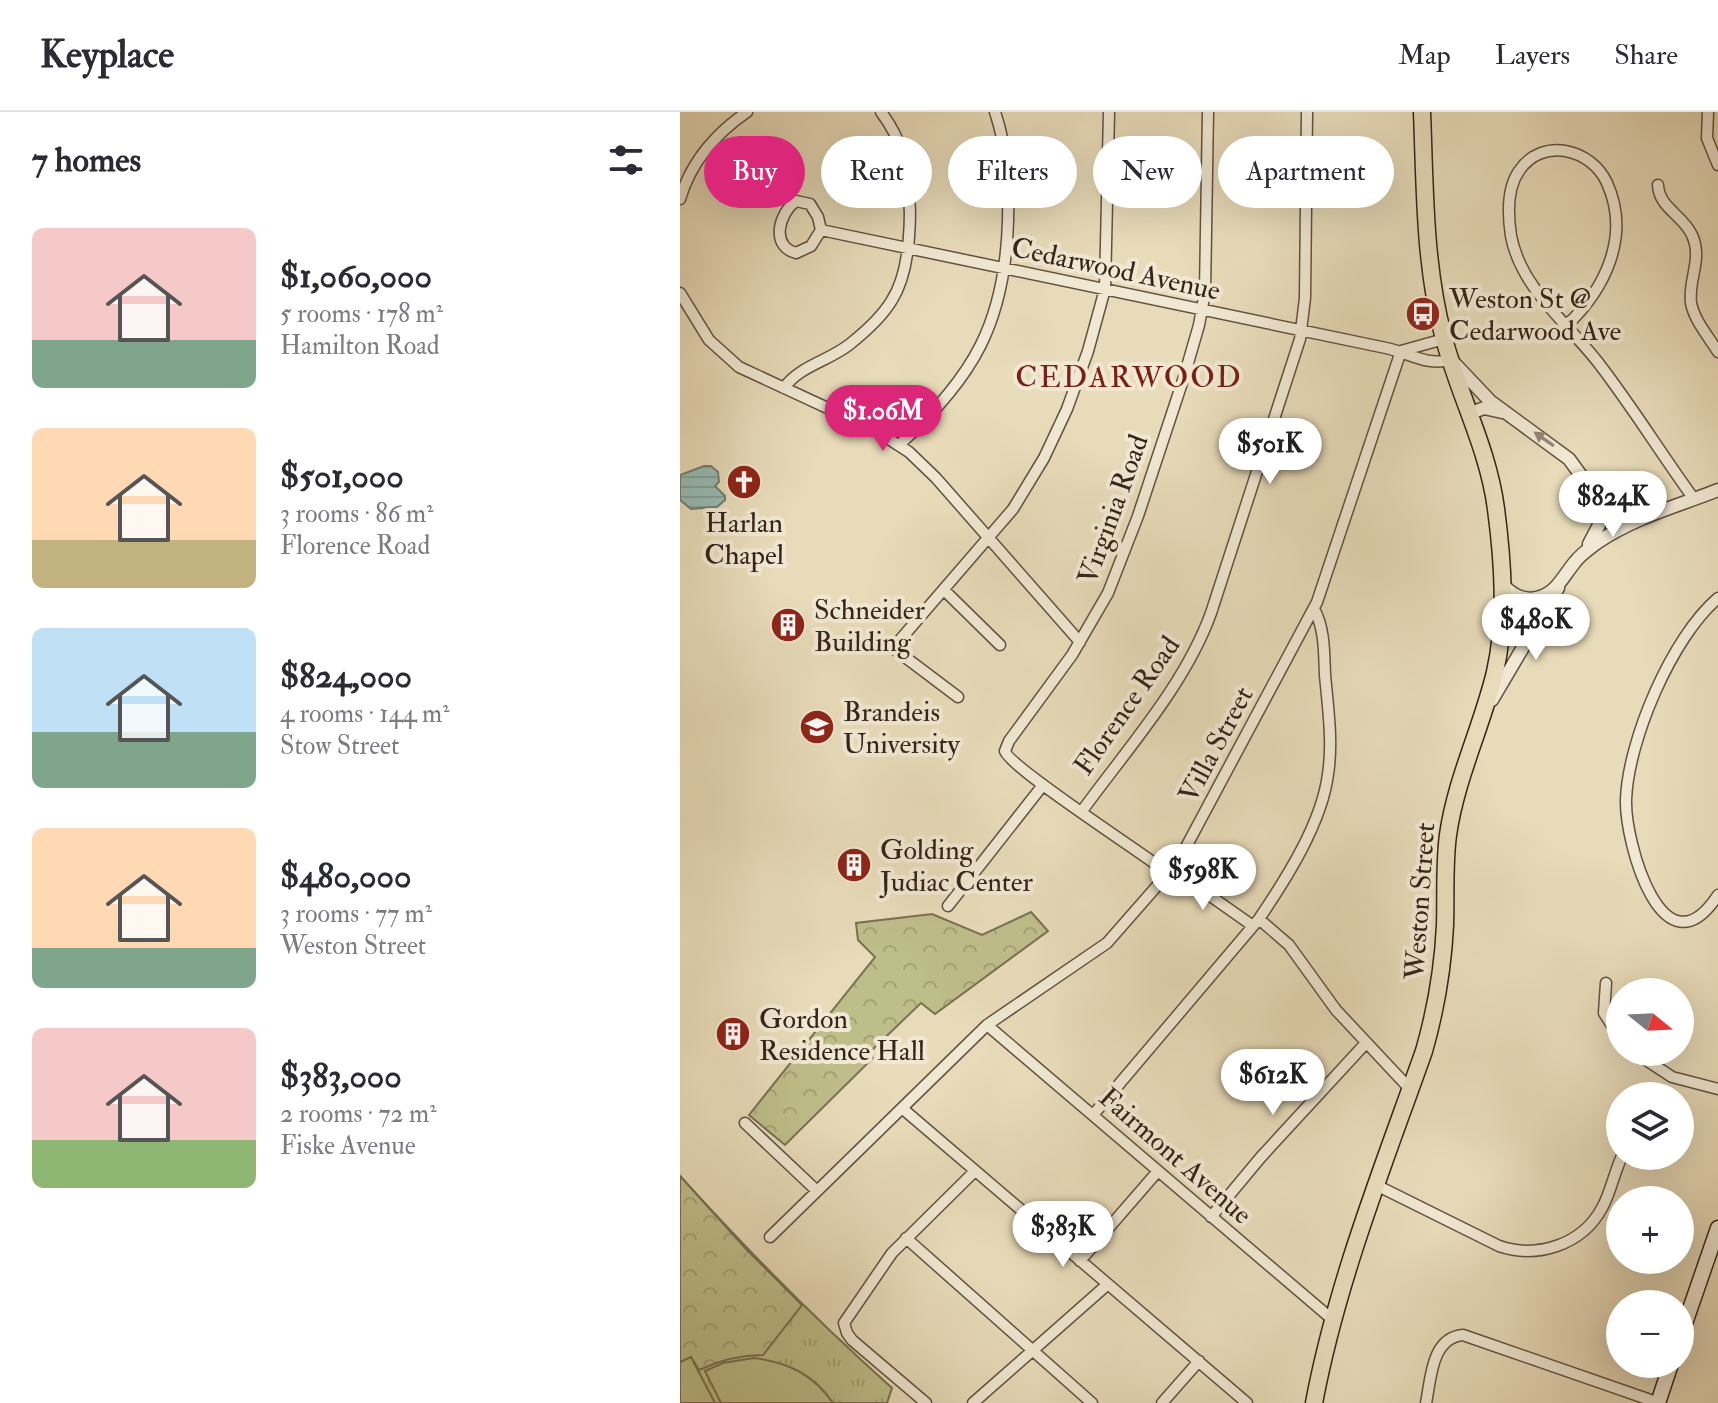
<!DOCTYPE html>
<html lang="en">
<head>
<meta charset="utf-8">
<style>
	:root { --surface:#fff; --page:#f2f2f3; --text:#2b2b33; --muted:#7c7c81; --line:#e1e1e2; --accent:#db2777 }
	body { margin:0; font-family:"IM FELL Double Pica",serif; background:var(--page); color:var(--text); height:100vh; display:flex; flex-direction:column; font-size:30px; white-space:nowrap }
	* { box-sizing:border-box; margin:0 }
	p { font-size:26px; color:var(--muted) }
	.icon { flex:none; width:44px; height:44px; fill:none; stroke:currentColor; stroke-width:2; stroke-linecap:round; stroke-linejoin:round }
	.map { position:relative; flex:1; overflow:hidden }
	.side { display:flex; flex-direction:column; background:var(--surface); width:680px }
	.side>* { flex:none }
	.top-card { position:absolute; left:24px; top:24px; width:760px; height:72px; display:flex; gap:16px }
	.needle { width:52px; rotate:108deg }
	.controls { position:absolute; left:926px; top:866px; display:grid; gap:16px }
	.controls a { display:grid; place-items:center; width:88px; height:88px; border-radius:50%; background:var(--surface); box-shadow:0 8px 32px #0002; font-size:40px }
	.price { position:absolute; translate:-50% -68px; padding:0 18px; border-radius:28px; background:#fff; color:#222; font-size:26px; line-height:52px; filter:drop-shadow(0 2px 4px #0008) }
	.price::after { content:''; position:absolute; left:50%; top:48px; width:24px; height:18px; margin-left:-12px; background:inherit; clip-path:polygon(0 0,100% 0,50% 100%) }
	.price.selected { background:var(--accent); color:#fff }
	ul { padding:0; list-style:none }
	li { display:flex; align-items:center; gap:24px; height:200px; padding:0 32px }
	li span { display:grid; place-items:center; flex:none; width:224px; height:160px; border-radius:12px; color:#555 }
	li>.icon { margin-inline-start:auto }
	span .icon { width:96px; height:96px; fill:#fffc; stroke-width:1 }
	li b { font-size:34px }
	h2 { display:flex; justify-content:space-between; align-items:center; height:96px; padding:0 32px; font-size:34px }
	.tag { padding:0 28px; border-radius:36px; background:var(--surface); box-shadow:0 8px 32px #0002; font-size:28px; line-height:72px }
	.tag.selected { background:var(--accent); color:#fff }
	header { display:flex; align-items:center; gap:48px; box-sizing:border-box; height:112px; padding:0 40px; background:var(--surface); border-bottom:2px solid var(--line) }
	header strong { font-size:38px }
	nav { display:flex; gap:44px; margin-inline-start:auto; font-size:28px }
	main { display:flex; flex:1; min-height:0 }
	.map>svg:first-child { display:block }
	.grass { fill:url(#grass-tufts); stroke:#7a7052; stroke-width:2 }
	.forest { fill:url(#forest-crowns); stroke:#7a7052; stroke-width:2 }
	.pitch { fill:#bebe8a; stroke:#7a7052; stroke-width:2 }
	.water { fill:url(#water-rules); stroke:#707e75; stroke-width:2 }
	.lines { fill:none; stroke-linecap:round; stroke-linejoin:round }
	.minor-casing { stroke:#625141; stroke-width:13 }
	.tertiary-casing { stroke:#625141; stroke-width:15 }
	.secondary-casing { stroke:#362319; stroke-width:17 }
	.primary-casing { stroke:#362319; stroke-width:19 }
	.minor { stroke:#f0e8d2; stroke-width:10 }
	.tertiary { stroke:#f0e8d2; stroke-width:12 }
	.secondary { stroke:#f0e8d2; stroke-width:14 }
	.primary { stroke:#e8dbb9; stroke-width:16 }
	.oneway { fill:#938676 }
	.labels { text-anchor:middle; stroke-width:8; stroke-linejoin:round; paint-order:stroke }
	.street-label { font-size:28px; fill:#362319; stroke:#f0e8d2 }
	.poi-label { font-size:28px; fill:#362319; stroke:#f0e8d2; text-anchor:start }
	.neighbourhood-label { font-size:30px; letter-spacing:2px; fill:#7a1f14; stroke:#f0e8d2 }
</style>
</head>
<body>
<header>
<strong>Keyplace</strong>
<nav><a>Map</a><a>Layers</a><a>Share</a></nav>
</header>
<main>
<section class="side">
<h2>7 homes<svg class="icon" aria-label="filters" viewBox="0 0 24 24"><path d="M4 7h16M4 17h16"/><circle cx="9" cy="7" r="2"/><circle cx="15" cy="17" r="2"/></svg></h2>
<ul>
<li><span style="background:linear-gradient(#f6c9c9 70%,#7fa58c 0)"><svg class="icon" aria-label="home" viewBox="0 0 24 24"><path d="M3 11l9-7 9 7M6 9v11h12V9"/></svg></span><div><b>$1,060,000</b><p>5 rooms · 178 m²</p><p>Hamilton Road</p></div></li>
<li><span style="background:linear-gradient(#ffd9b3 70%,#c2b280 0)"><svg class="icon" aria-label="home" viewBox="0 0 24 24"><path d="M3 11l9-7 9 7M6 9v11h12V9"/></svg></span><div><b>$501,000</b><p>3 rooms · 86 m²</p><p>Florence Road</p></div></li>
<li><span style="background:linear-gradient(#bfe0f5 65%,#7fa58c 0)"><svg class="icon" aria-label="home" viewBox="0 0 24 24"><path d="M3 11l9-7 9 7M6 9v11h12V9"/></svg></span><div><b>$824,000</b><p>4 rooms · 144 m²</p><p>Stow Street</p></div></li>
<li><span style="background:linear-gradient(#ffd9b3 75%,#7fa58c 0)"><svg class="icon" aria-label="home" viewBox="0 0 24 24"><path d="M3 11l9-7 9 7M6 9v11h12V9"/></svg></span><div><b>$480,000</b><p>3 rooms · 77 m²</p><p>Weston Street</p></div></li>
<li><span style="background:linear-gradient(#f6c9c9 70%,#8fb573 0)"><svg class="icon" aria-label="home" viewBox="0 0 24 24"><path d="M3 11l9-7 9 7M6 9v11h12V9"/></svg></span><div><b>$383,000</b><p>2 rooms · 72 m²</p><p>Fiske Avenue</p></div></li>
</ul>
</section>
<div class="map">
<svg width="1038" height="1291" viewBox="0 0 1038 1291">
	<defs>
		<pattern id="grass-tufts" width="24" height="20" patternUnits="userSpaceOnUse" patternTransform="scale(2)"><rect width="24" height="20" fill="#bebe8a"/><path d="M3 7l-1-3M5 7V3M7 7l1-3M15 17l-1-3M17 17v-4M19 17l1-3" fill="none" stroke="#a4a376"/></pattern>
		<pattern id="forest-crowns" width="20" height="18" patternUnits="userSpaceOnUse" patternTransform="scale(2)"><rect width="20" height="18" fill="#bebe8a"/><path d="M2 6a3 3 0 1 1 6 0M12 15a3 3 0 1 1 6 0" fill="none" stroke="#a4a376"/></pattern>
		<pattern id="water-rules" width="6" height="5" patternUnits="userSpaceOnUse" patternTransform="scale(2)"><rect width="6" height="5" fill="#97bbb2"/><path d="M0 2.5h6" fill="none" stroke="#83a098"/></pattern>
	</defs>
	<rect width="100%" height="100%" fill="#e8dbb9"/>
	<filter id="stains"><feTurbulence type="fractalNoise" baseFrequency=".0025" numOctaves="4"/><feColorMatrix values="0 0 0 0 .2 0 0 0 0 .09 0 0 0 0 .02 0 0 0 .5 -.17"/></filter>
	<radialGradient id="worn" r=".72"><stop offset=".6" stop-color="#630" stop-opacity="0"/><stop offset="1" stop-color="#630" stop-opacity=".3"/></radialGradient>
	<!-- grass -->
	<path class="grass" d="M0,1064C67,1138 137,1209 212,1276L207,1291H0Z"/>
	<!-- forest -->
	<path class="forest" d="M351,800L368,819L255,902L241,891L189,941L193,946L105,1033L69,1003L195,845L178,828L176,811L252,802L302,823Z
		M0,1064L67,1138L122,1193L83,1243C59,1243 40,1248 19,1258L11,1245L0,1250Z"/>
	<!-- pitch -->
	<path class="pitch" d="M11,1245L35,1291H0V1250Z
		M74,1246C108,1250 134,1263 153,1291H41L25,1259L43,1251Z"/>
	<!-- water -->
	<path class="water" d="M24,354H31L38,360L39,370L35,374L45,384V388L37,395L11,397L0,388V363Z"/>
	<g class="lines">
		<!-- minor casing -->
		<g class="minor-casing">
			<path id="minor" d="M1028,0L1027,26L1038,53
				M978,73C979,96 1003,103 1012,123C1023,147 1008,167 1011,191C1014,208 1029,225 1038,240
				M0,87C11,50 35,22 67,0
				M116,89L130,92L138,105L141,118L131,134L116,141C90,134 99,101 116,89Z
				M141,118L706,236C730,241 745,254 771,248
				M0,181L29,228L59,255L195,318L229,340L256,366L400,530
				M887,213C925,177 951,124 927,71C912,37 862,24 839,59C827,76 828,104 831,124C841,177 889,212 920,253C953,296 982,343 1014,387
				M721,239L764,227
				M104,276C119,254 149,249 170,232C185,220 202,205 212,188C234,153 234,76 221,38C217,24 210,12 201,0
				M220,332C294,265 325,210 328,109C329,71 327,36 315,0
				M264,478L320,533
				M1038,486C992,525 948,628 946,688C945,731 983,867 1038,783
				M278,585L213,536L333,397L364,346L387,297L408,239L425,177L429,0
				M402,699C447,637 505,573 531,501L620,227L625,186L627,0
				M492,757L573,814
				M488,761C464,742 329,655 325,639L329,629L392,543L428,481L458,404L504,265L519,213L525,180L528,0
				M268,794L363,673
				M579,807L609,833L656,898L730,977
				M926,871L924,901L940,926
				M307,913L653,1208
				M954,940L992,965L1038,977
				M223,997L567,1291
				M413,1003L579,807C606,767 642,711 648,662C653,630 648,596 645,563C644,541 645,517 634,497
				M65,1011L137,1079
				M694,1072L819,1134C857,1147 902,1133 922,1096C931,1080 934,1061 942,1044
				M531,1105L581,1045L685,932
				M90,1125L307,913L427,831L498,750L637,490L721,239
				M226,1126L412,1291
				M400,1149L478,1059
				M246,1291L172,1228L167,1221L164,1211L212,1141L295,1059
				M293,1291L428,1172
				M482,1291L519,1249
				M746,1291C751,1267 751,1226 783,1223L979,1291"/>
		</g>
		<!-- tertiary casing -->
		<g class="tertiary-casing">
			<path id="tertiary" d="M774,251L810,289L889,347L929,402L939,407H961
				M791,301L804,296L822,300
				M909,432L919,413L918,390
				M822,471C831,483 845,490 860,485C877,480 884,463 895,450C901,442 910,436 918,430C955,405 998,394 1038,378
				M812,588L878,476"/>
		</g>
		<!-- secondary casing -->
		<g class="secondary-casing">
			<path id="secondary" d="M1000,1226L1038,1116
				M978,1291L991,1252"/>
		</g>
		<!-- primary casing -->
		<g class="primary-casing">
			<path id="primary" d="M634,1291C657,1169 703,1055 744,939C756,897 763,856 765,813C766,783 764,753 768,723C776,666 802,615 815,560C827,507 823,450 816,397C808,335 778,282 763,223C744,151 745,74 742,0"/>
		</g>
		<!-- minor -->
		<use href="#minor" class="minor"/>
		<!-- tertiary -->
		<use href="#tertiary" class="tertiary"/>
		<!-- secondary -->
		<use href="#secondary" class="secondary"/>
		<!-- primary -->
		<use href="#primary" class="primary"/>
	</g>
	<!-- one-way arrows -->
	<defs><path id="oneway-solid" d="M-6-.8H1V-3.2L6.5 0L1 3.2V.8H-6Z" transform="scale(2)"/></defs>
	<use class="oneway" href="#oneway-solid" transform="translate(864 327) rotate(-145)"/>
	<!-- icons -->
	<defs>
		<g id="bus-disc" transform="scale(1.8)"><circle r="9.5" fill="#8f2418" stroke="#f0e8d2"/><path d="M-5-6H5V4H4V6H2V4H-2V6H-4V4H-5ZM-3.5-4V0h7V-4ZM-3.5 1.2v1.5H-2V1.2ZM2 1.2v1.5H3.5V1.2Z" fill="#fff"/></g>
		<g id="church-disc" transform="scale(1.8)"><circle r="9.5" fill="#8f2418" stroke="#f0e8d2"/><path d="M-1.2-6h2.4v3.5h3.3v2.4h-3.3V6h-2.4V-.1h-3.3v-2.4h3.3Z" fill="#fff"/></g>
		<g id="building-disc" transform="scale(1.8)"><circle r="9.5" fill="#8f2418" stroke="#f0e8d2"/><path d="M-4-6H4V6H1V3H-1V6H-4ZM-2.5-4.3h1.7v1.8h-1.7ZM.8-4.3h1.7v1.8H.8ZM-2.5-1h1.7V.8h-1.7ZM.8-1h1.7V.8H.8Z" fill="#fff"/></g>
		<g id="university-disc" transform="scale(1.8)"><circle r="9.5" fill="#8f2418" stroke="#f0e8d2"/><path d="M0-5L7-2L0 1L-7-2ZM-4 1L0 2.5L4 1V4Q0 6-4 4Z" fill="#fff"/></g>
	</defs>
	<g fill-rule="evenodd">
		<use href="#bus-disc" x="743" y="202"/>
		<use href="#church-disc" x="64" y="370"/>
		<use href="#building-disc" x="108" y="513"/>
		<use href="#university-disc" x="137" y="615"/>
		<use href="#building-disc" x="174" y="753"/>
		<use href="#building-disc" x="53" y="922"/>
	</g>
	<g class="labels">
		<!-- street labels -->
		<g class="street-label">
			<text transform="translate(436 156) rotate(12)" y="10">Cedarwood Avenue</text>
			<text transform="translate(432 397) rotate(-70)" y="10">Virginia Road</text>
			<text transform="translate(446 593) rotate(-55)" y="10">Florence Road</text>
			<text transform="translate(535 632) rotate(-62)" y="10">Villa Street</text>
			<text transform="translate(739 789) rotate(-86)" y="10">Weston Street</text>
			<text transform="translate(496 1043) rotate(41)" y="10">Fairmont Avenue</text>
		</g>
		<!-- poi labels -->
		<g class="poi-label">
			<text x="769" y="196">Weston St @<tspan x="769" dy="32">Cedarwood Ave</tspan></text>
			<text x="64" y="420" text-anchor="middle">Harlan<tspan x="64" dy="32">Chapel</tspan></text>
			<text x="134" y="507">Schneider<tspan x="134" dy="32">Building</tspan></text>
			<text x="163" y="609">Brandeis<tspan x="163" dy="32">University</tspan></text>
			<text x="200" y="747">Golding<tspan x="200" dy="32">Judiac Center</tspan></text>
			<text x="79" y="916">Gordon<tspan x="79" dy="32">Residence Hall</tspan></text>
		</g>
		<!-- neighbourhood labels -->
		<g class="neighbourhood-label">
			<text x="449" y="275">CEDARWOOD</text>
		</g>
	</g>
	<rect width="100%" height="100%" filter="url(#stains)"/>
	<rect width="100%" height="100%" fill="url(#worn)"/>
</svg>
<div class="controls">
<a><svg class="needle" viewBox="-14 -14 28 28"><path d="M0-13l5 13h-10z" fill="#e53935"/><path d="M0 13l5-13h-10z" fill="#7c7c81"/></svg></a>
<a><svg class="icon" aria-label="layers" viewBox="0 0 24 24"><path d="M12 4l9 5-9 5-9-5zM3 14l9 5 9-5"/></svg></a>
<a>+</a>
<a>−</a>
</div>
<b class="price selected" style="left:203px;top:341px">$1.06M</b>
<b class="price" style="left:590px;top:374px">$501K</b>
<b class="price" style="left:933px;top:427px">$824K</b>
<b class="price" style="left:856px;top:550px">$480K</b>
<b class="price" style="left:523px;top:800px">$598K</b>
<b class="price" style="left:593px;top:1005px">$612K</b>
<b class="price" style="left:383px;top:1157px">$383K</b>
<div class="top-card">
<a class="tag selected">Buy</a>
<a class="tag">Rent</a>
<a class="tag">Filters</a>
<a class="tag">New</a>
<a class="tag">Apartment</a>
</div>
</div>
</main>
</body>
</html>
